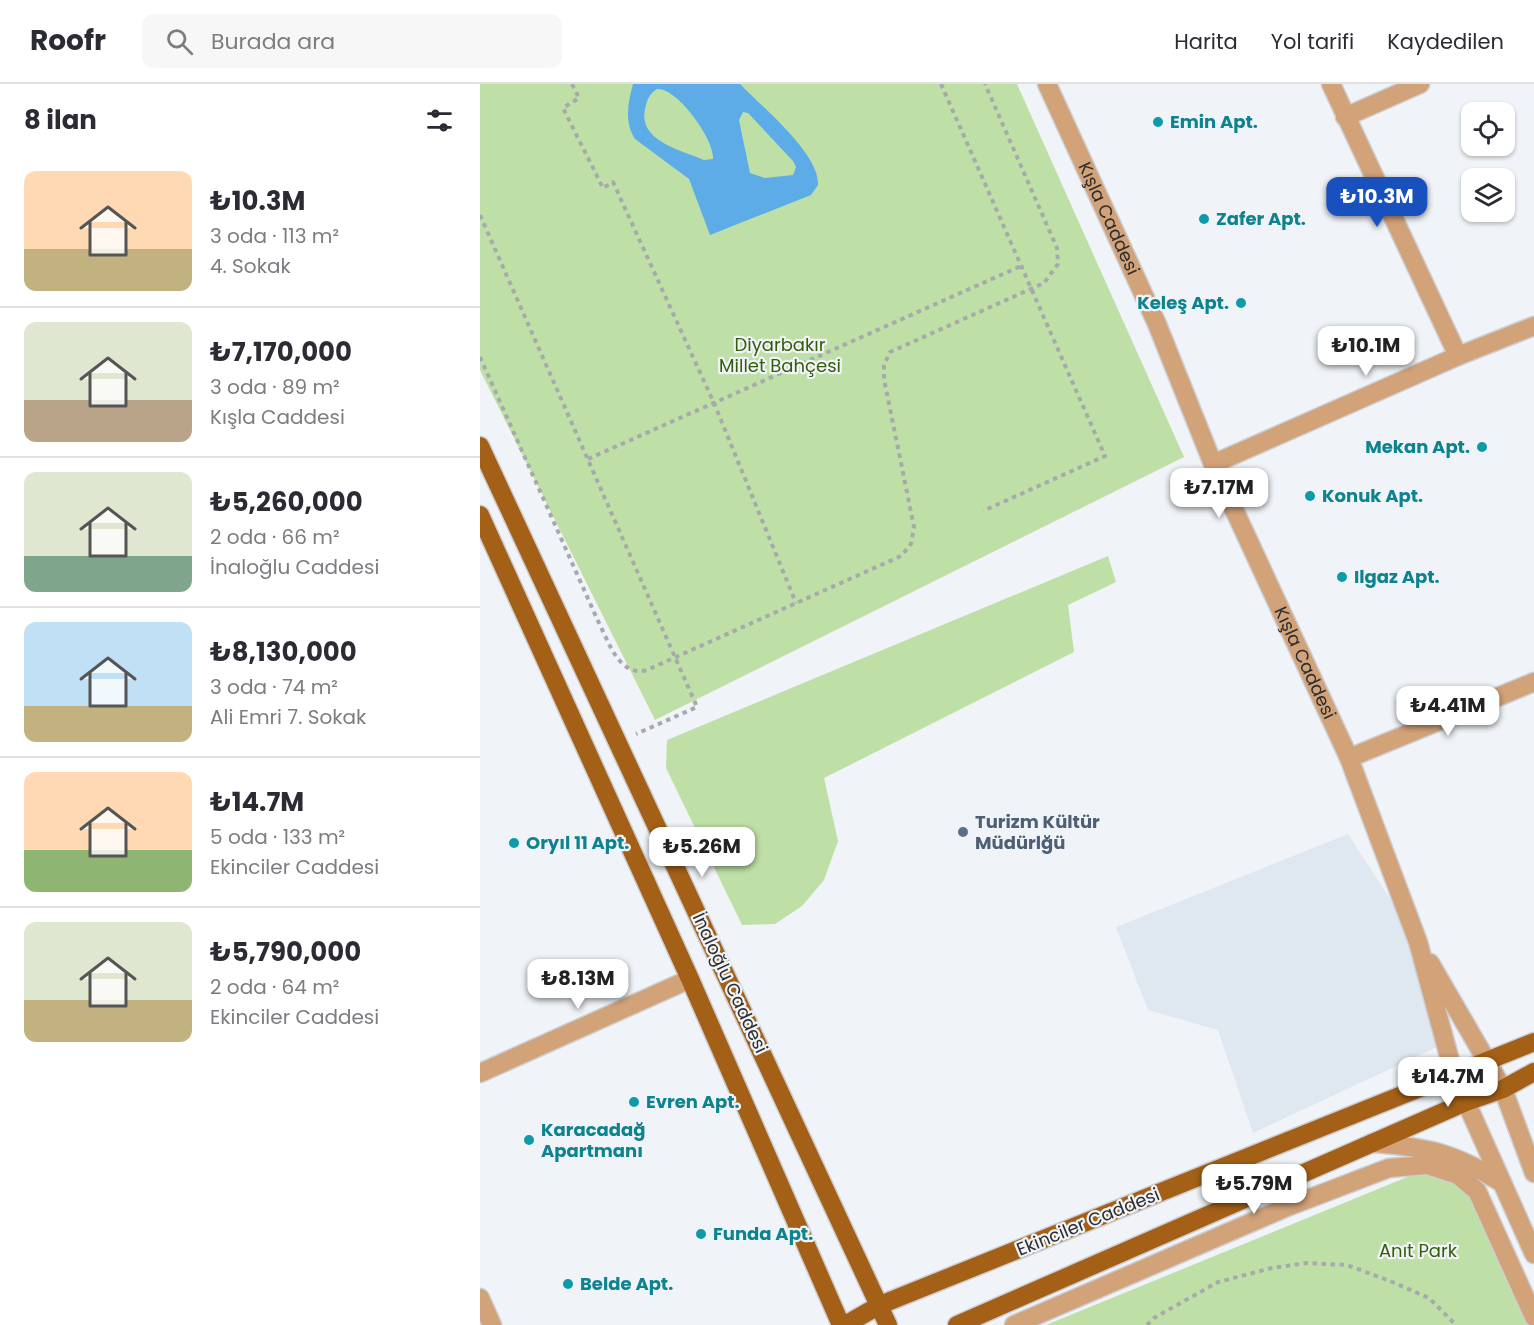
<!DOCTYPE html>
<html lang="tr">
<head>
<meta charset="utf-8">
<style>
	:root { --surface:#fff; --page:#f7f7f7; --text:#2b2b33; --muted:#7c7c81; --line:#e1e1e2; --accent:#1851bd }
	body { margin:0; font-family:Poppins,sans-serif; background:var(--page); color:var(--text); height:100vh; display:flex; flex-direction:column; font-size:22px; white-space:nowrap }
	* { box-sizing:border-box; margin:0 }
	p { font-size:20px; color:var(--muted) }
	.icon { flex:none; width:33px; height:33px; fill:none; stroke:currentColor; stroke-width:2; stroke-linecap:round; stroke-linejoin:round }
	.map { position:relative; flex:1; overflow:hidden }
	.panel { display:flex; flex-direction:column; background:var(--surface); width:480px }
	.panel>* { flex:none }
	.fabs { position:absolute; left:981px; top:18px; display:grid; gap:12px }
	.fabs a { display:grid; place-items:center; width:54px; height:54px; border-radius:12px; background:var(--surface); box-shadow:0 2px 4px #0004; font-size:30px }
	.price { position:absolute; translate:-50% -51px; padding:0 14px; border-radius:12px; background:#fff; color:#222; font-size:20px; line-height:39px; filter:drop-shadow(0 2px 3px #0008) }
	.price::after { content:''; position:absolute; left:50%; top:36px; width:18px; height:14px; margin-left:-9px; background:inherit; clip-path:polygon(0 0,100% 0,50% 100%) }
	.price.current { background:var(--accent); color:#fff }
	ul { padding:0; list-style:none }
	li { display:flex; align-items:center; gap:18px; height:150px; padding:0 24px }
	li+li { border-top:2px solid var(--line) }
	li span { display:grid; place-items:center; flex:none; width:168px; height:120px; border-radius:12px; color:#555 }
	li>.icon { margin-inline-start:auto }
	span .icon { width:72px; height:72px; fill:#fffc; stroke-width:1 }
	li b { font-size:26px }
	h2 { display:flex; justify-content:space-between; align-items:center; height:72px; padding:0 24px; font-size:26px }
	header { display:flex; align-items:center; gap:36px; box-sizing:border-box; height:84px; padding:0 30px; background:var(--surface); border-bottom:2px solid var(--line) }
	header strong { font-size:28px }
	nav { display:flex; gap:33px; margin-inline-start:auto; font-size:21px }
	.search { width:420px; height:54px; background:var(--page); display:flex; align-items:center; gap:15px; box-sizing:border-box; padding:0 21px; border-radius:12px; color:var(--muted); font-size:22px }
	main { display:flex; flex:1; min-height:0 }
	.map>svg:first-child { display:block }
	.built { fill:#dfe7f1 }
	.green { fill:#bee0a7 }
	.water { fill:#5dace7; fill-rule:evenodd }
	.lines { fill:none; stroke-linecap:round; stroke-linejoin:round }
	.minor-casing { stroke:#cdcfd3; stroke-width:21 }
	.major-casing { stroke:#cdcfd3; stroke-width:21 }
	.path { stroke:#a7a9ac; stroke-width:4; stroke-dasharray:4.5 4.5; stroke-linecap:butt }
	.minor { stroke:#d2a279; stroke-width:18 }
	.major { stroke:#a46016; stroke-width:18 }
	.culture-dot { fill:#0f9aa8; stroke:#f0f3f7; stroke-width:2 }
	.service-dot { fill:#5c6f8a; stroke:#f0f3f7; stroke-width:2 }
	.labels { text-anchor:middle; stroke-width:4.5; stroke-linejoin:round; paint-order:stroke }
	.culture-label { font-size:18px; font-weight:bold; fill:#0d838f; stroke:#f0f3f7; text-anchor:start }
	.street-label { font-size:18px; fill:#2c2d2f; stroke:#f0f3f7 }
	.park-label { font-size:18px; fill:#355d09; stroke:#f0f3f7 }
	.service-label { font-size:18px; font-weight:bold; fill:#4e5e75; stroke:#f0f3f7; text-anchor:start }
</style>
</head>
<body>
<header>
<strong>Roofr</strong>
<div class="search"><svg class="icon" aria-label="search" viewBox="0 0 24 24"><circle cx="10" cy="10" r="6"/><path d="M15 15l6 6"/></svg>Burada ara</div>
<nav><a>Harita</a><a>Yol tarifi</a><a>Kaydedilen</a></nav>
</header>
<main>
<section class="panel">
<h2>8 ilan<svg class="icon" aria-label="filters" viewBox="0 0 24 24"><path d="M4 7h16M4 17h16"/><circle cx="9" cy="7" r="2"/><circle cx="15" cy="17" r="2"/></svg></h2>
<ul>
<li><span style="background:linear-gradient(#ffd9b3 65%,#c2b280 0)"><svg class="icon" aria-label="home" viewBox="0 0 24 24"><path d="M3 11l9-7 9 7M6 9v11h12V9"/></svg></span><div><b>₺10.3M</b><p>3 oda · 113 m²</p><p>4. Sokak</p></div></li>
<li><span style="background:linear-gradient(#dfe7d0 65%,#b9a48a 0)"><svg class="icon" aria-label="home" viewBox="0 0 24 24"><path d="M3 11l9-7 9 7M6 9v11h12V9"/></svg></span><div><b>₺7,170,000</b><p>3 oda · 89 m²</p><p>Kışla Caddesi</p></div></li>
<li><span style="background:linear-gradient(#dfe7d0 70%,#7fa58c 0)"><svg class="icon" aria-label="home" viewBox="0 0 24 24"><path d="M3 11l9-7 9 7M6 9v11h12V9"/></svg></span><div><b>₺5,260,000</b><p>2 oda · 66 m²</p><p>İnaloğlu Caddesi</p></div></li>
<li><span style="background:linear-gradient(#bfe0f5 70%,#c2b280 0)"><svg class="icon" aria-label="home" viewBox="0 0 24 24"><path d="M3 11l9-7 9 7M6 9v11h12V9"/></svg></span><div><b>₺8,130,000</b><p>3 oda · 74 m²</p><p>Ali Emri 7. Sokak</p></div></li>
<li><span style="background:linear-gradient(#ffd9b3 65%,#8fb573 0)"><svg class="icon" aria-label="home" viewBox="0 0 24 24"><path d="M3 11l9-7 9 7M6 9v11h12V9"/></svg></span><div><b>₺14.7M</b><p>5 oda · 133 m²</p><p>Ekinciler Caddesi</p></div></li>
<li><span style="background:linear-gradient(#dfe7d0 65%,#c2b280 0)"><svg class="icon" aria-label="home" viewBox="0 0 24 24"><path d="M3 11l9-7 9 7M6 9v11h12V9"/></svg></span><div><b>₺5,790,000</b><p>2 oda · 64 m²</p><p>Ekinciler Caddesi</p></div></li>
</ul>
</section>
<div class="map">
<svg width="1054" height="1241" viewBox="0 0 1054 1241">
	<rect width="100%" height="100%" fill="#f0f3f7"/>
	<!-- built -->
	<path class="built" d="M868,750L938,858L957,963L773,1049L738,946L668,926L636,843Z"/>
	<!-- green -->
	<path class="green" d="M0,0H537L704,373L175,636L0,286Z
		M628,472L636,498L588,521L594,568L344,694L358,757L344,796L322,822L295,840L262,841L186,684L187,656Z
		M942,1087L974,1098L996,1119L1051,1241H566Z"/>
	<!-- water -->
	<path class="water" d="M153,0H260C281,22 340,70 338,101L331,111L230,151L209,95L155,55C144,38 148,18 153,0ZM177,5C197,3 235,56 233,75L224,76C201,66 158,57 165,25C167,16 169,10 177,5ZM263,28L268,29L313,77L316,83L313,91L285,94L270,89L259,36Z"/>
	<g class="lines">
		<!-- minor casing -->
		<g class="minor-casing">
			<g id="minor">
				<path id="s1" d="M567,0L677,240L733,380L869,674L938,858L974,991L1054,1170"/>
				<path d="M851,0L978,272"/>
				<path d="M865,33L940,0"/>
				<path d="M733,380L978,272L1054,242"/>
				<path d="M869,674L1054,598"/>
				<path d="M950,879L1023,1005L1054,1089"/>
				<path d="M0,989L210,895"/>
				<path d="M892,1059C947,1063 975,1069 1022,1099"/>
				<path d="M0,1214L12,1241"/>
				<path d="M534,1241L807,1123L909,1084L947,1081L978,1091L997,1107L1054,1233"/>
			</g>
		</g>
		<!-- major casing -->
		<g class="major-casing">
			<path id="major" d="M0,362L408,1241
				M0,431L210,895L361,1241
				M365,1241L400,1221L1054,958
				M477,1241L986,1018L1023,1005L1054,988"/>
		</g>
		<!-- path -->
		<path class="path" d="M92,0L99,14L83,24L123,104L133,98L234,319L316,519
			M461,0L625,372L503,427
			M0,131L217,623L156,650
			M0,273L118,537C128,556 139,594 167,586L421,472L431,460L434,443L404,295V281L410,268L564,199L578,180L577,164L505,0
			M108,375L541,182
			M667,1241L674,1234L738,1198L792,1184L827,1179L867,1181L910,1197L949,1214L976,1241"/>
		<!-- minor -->
		<use href="#minor" class="minor"/>
		<!-- major -->
		<use href="#major" class="major"/>
	</g>
	<!-- markers -->
	<g class="culture-dot">
		<circle cx="678" cy="38" r="6"/>
		<circle cx="724" cy="135" r="6"/>
		<circle cx="761" cy="219" r="6"/>
		<circle cx="1002" cy="363" r="6"/>
		<circle cx="830" cy="412" r="6"/>
		<circle cx="862" cy="493" r="6"/>
		<circle cx="34" cy="759" r="6"/>
		<circle cx="154" cy="1018" r="6"/>
		<circle cx="49" cy="1056" r="6"/>
		<circle cx="221" cy="1150" r="6"/>
		<circle cx="88" cy="1200" r="6"/>
	</g>
	<circle class="service-dot" cx="483" cy="748" r="6"/>
	<g class="labels">
		<!-- culture labels -->
		<g class="culture-label">
			<text x="690" y="44">Emin Apt.</text>
			<text x="736" y="141">Zafer Apt.</text>
			<text x="749" y="225" text-anchor="end">Keleş Apt.</text>
			<text x="990" y="369" text-anchor="end">Mekan Apt.</text>
			<text x="842" y="418">Konuk Apt.</text>
			<text x="874" y="499">Ilgaz Apt.</text>
			<text x="46" y="765">Oryıl 11 Apt.</text>
			<text x="166" y="1024">Evren Apt.</text>
			<text x="61" y="1052">Karacadağ<tspan x="61" dy="21">Apartmanı</tspan></text>
			<text x="233" y="1156">Funda Apt.</text>
			<text x="100" y="1206">Belde Apt.</text>
		</g>
		<!-- street labels -->
		<g class="street-label">
			<text dy="6" stroke="none"><textPath href="#s1" startOffset="148">Kışla Caddesi</textPath></text>
			<text dy="6" stroke="none"><textPath href="#s1" startOffset="634">Kışla Caddesi</textPath></text>
			<text transform="translate(250 899) rotate(65)" y="6">İnaloğlu Caddesi</text>
			<text transform="translate(608 1138) rotate(-22)" y="6">Ekinciler Caddesi</text>
		</g>
		<!-- park labels -->
		<g class="park-label">
			<text x="300" y="267">Diyarbakır<tspan x="300" dy="21">Millet Bahçesi</tspan></text>
			<text x="938" y="1173">Anıt Park</text>
		</g>
		<!-- service labels -->
		<g class="service-label">
			<text x="495" y="744">Turizm Kültür<tspan x="495" dy="21">Müdürlğü</tspan></text>
		</g>
	</g>
</svg>
<div class="fabs">
<a><svg class="icon" aria-label="locate" viewBox="0 0 24 24"><circle cx="12" cy="12" r="6"/><path d="M12 2v4M12 18v4M2 12h4M18 12h4"/></svg></a>
<a><svg class="icon" aria-label="layers" viewBox="0 0 24 24"><path d="M12 4l9 5-9 5-9-5zM3 14l9 5 9-5"/></svg></a>
</div>
<b class="price current" style="left:897px;top:144px">₺10.3M</b>
<b class="price" style="left:886px;top:293px">₺10.1M</b>
<b class="price" style="left:739px;top:435px">₺7.17M</b>
<b class="price" style="left:968px;top:653px">₺4.41M</b>
<b class="price" style="left:222px;top:794px">₺5.26M</b>
<b class="price" style="left:98px;top:926px">₺8.13M</b>
<b class="price" style="left:968px;top:1024px">₺14.7M</b>
<b class="price" style="left:774px;top:1131px">₺5.79M</b>
</div>
</main>
</body>
</html>
